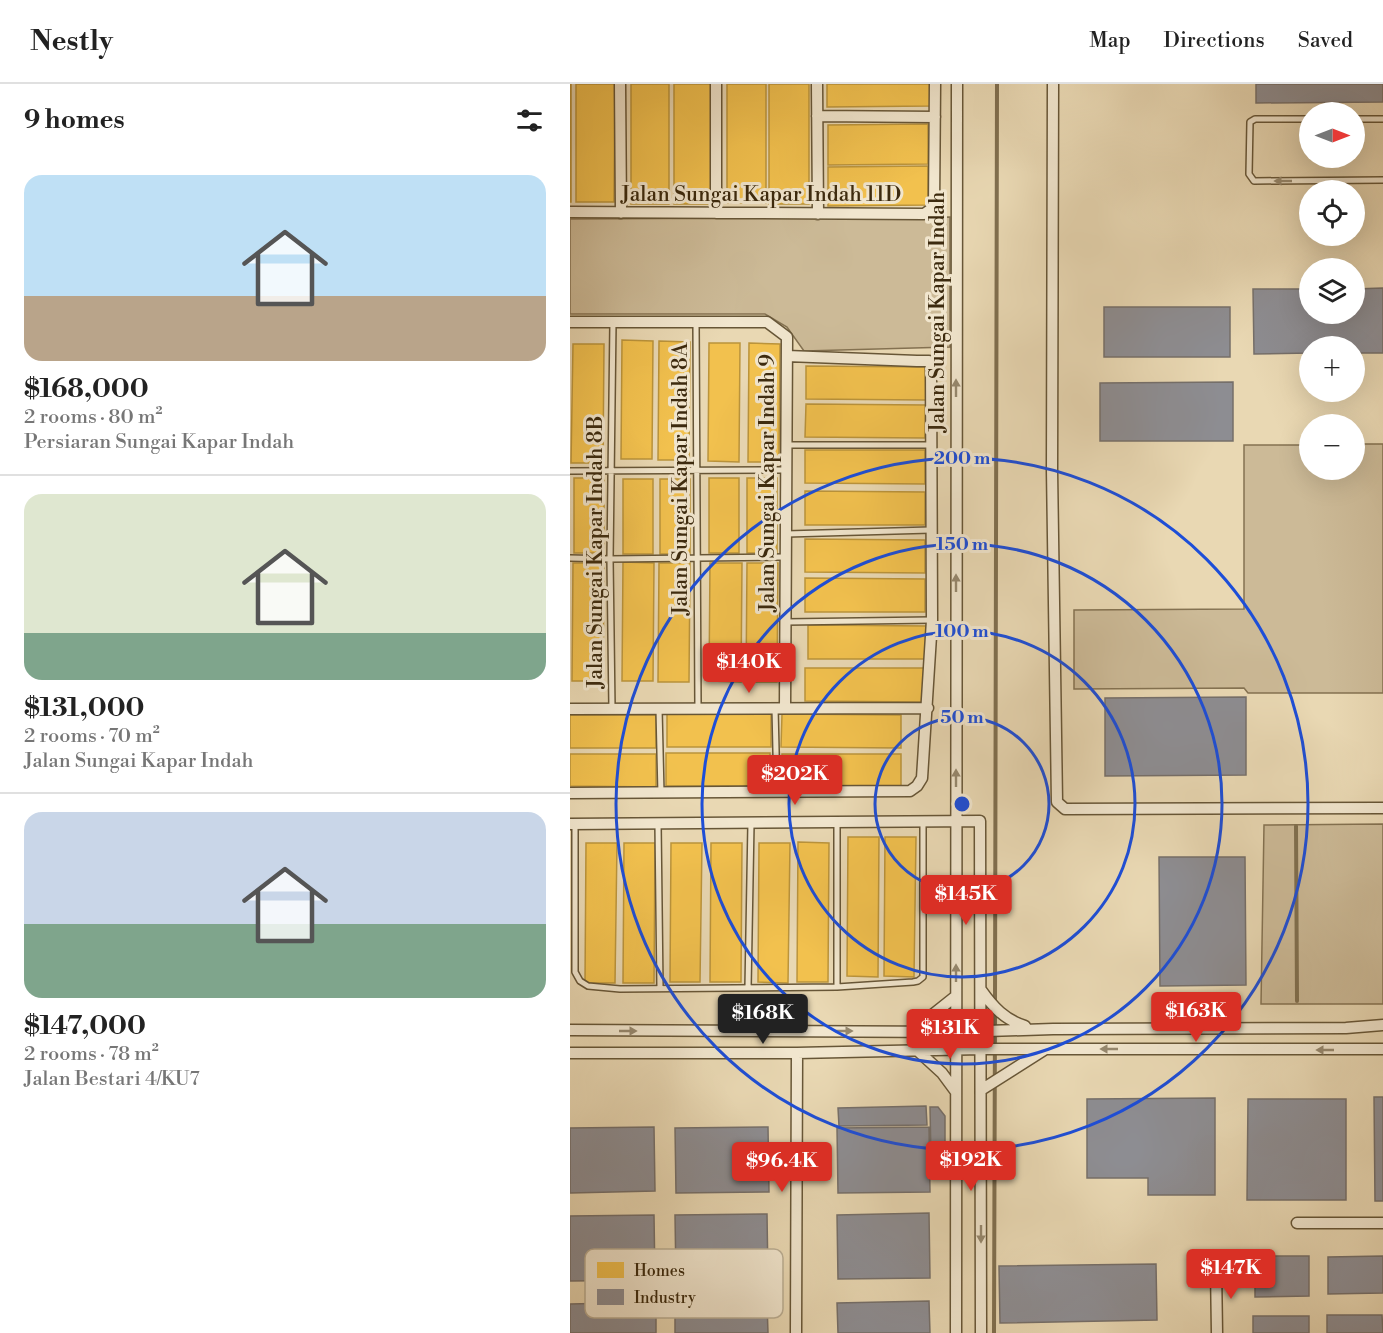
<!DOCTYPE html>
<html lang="en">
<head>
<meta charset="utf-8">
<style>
	:root { --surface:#fff; --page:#f2f2f2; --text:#222; --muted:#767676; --line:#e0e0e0; --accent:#d93025 }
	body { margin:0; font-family:"Libre Bodoni",serif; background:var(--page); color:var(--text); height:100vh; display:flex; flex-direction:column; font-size:22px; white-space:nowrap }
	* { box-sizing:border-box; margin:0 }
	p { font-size:20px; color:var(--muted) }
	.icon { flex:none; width:33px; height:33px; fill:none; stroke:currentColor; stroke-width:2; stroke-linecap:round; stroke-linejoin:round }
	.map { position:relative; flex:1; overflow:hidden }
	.panel { display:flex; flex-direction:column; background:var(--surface); width:570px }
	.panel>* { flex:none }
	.needle { width:39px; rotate:90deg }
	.fabs { position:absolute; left:729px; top:18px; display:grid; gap:12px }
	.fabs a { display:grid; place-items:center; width:66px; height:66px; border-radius:50%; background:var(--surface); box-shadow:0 6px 24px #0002; font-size:30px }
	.price { position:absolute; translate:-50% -51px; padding:0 14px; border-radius:6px; background:var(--accent); color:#fff; font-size:20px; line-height:39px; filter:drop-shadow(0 2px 3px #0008) }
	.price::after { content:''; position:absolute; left:50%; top:36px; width:18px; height:14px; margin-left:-9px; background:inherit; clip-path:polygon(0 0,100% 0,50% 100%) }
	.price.active { background:#222; color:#fff }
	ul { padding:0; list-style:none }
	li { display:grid; align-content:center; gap:12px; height:318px; padding:0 24px }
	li+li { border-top:2px solid var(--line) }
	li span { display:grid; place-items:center; height:186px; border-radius:18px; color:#555 }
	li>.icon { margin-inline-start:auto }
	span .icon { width:108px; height:108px; fill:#fffc; stroke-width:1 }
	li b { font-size:26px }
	h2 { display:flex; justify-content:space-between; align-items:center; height:72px; padding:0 24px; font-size:26px }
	header { display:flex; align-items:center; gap:36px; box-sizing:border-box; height:84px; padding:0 30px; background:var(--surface); border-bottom:2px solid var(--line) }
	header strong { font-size:28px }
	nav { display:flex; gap:33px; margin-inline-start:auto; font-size:21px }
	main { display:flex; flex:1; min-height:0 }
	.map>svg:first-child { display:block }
	.green { fill:#ccba97; stroke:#847252; stroke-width:1.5 }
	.homes { fill:#f2c14e; stroke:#bb943b; stroke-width:1.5 }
	.industry { fill:#8d8d92; stroke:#756f6a; stroke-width:1.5 }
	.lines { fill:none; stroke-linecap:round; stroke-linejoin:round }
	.stream { stroke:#806f4f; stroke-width:4 }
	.service-casing { stroke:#675637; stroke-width:8 }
	.minor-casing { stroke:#675637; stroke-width:13 }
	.service { stroke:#f1e6ce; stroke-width:5 }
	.minor { stroke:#f1e6ce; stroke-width:10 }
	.oneway { fill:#96886e }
	.ring { fill:none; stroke:#1d4ed8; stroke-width:3 }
	.labels { text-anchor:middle; stroke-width:6; stroke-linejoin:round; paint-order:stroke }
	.street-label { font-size:21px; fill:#3c2a0e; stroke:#f1e6ce }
	.key { fill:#f1e6ce; stroke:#bbae94; stroke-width:1.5 }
	.key-label { font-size:16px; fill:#3c2a0e }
	.centre { fill:#1d4ed8; stroke:#f1e6ce; stroke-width:3 }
	.ring-label { font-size:18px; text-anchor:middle; font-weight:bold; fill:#1d4ed8; stroke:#f1e6ce; stroke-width:6; stroke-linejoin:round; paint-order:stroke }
</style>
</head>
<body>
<header>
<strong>Nestly</strong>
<nav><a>Map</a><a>Directions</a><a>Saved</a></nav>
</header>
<main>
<section class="panel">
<h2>9 homes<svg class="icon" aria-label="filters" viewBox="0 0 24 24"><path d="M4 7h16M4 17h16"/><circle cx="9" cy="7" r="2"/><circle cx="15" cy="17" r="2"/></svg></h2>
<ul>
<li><span style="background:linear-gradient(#bfe0f5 65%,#b9a48a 0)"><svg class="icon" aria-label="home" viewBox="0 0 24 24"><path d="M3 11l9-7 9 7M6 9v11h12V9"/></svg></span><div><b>$168,000</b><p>2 rooms · 80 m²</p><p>Persiaran Sungai Kapar Indah</p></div></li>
<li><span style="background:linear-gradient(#dfe7d0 75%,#7fa58c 0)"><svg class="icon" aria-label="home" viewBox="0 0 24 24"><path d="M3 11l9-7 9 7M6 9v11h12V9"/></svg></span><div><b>$131,000</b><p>2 rooms · 70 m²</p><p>Jalan Sungai Kapar Indah</p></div></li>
<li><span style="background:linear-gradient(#c9d6e8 60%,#7fa58c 0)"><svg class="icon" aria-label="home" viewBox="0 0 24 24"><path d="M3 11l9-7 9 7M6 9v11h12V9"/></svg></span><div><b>$147,000</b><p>2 rooms · 78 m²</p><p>Jalan Bestari 4/KU7</p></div></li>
</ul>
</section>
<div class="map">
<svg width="813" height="1249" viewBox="0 0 813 1249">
	<rect width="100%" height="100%" fill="#e9d8b3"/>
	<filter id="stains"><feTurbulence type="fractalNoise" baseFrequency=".00333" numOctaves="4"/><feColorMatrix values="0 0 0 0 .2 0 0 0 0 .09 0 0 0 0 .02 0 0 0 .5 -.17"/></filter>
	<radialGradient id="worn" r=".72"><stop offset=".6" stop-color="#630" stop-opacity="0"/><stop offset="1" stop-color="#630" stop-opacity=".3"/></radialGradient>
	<!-- green -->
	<path class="green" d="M380,133V263L234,267L217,243L195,230H0V135Z
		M785,360H813V609H678L674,604L504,605V526L674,525V361H739L740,386H784Z
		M813,740V920H691L694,741Z"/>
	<!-- homes -->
	<path class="homes" d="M0,0H1V118H0Z
		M6,0H45L44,118H6Z
		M61,0H99V120H61Z
		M104,0H141V120H104Z
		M157,0H196V119H157Z
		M199,0H239V120H199Z
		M257,0H360V22L257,23Z
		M358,40V80L258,81V41Z
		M358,82V121L258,122V83Z
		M52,256L83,257L82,375H51Z
		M89,257L120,258L119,376H88Z
		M139,259H170L169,378L138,377Z
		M179,259L210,260L209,378H178Z
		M3,260H34L33,379H1Z
		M236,282L356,283V316L236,315Z
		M236,320L356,321L355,354L235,353Z
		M235,366H355V400L235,399Z
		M4,394H34V469H4Z
		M139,394H169V469H139Z
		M177,394H207V469H177Z
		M53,395H83V470H53Z
		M90,395H120V470H90Z
		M235,407L355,408V441H235Z
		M235,455L355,456V489L235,488Z
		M53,478L84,479L83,597H52Z
		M3,479H34L33,597H2Z
		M89,479H120L119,598H88Z
		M140,479H172L171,598L139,597Z
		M177,479H208L207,598H176Z
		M235,494L355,495V528H235Z
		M238,541L358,542V575H238Z
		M235,584H355V618L235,617Z
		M97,630H201V663H97Z
		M212,630L331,631V664L211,663Z
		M0,631H86V664H0Z
		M96,669H200V702H96Z
		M0,670H86V703L0,702Z
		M212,670H331V702H212Z
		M278,753H309L308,893L277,892Z
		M315,753H346L344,893L314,892Z
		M228,758L259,759L258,898H227Z
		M16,759H47L45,899H15Z
		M54,759H85L84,899H53Z
		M101,759H132L130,898H100Z
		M141,759H172L171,898H140Z
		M189,759H220L218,899L188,898Z"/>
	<!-- industry -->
	<path class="industry" d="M686,0H813V18L686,19Z
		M813,204V269H784V262H740V269L684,270L683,205H740V230H784V205Z
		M534,223H660V273H534Z
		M663,298V357H530V299Z
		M676,613V691L535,692V614Z
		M589,773H675L676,901L590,902Z
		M804,1013H813V1117H805Z
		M645,1014V1111H578V1094H517V1015Z
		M678,1015H776V1116H677Z
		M356,1022L357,1041L269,1042L268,1024Z
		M360,1023H368L375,1032V1074H361Z
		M84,1043L85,1107L0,1109V1044Z
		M198,1043L199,1108L106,1109L105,1044Z
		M359,1043L360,1108L268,1109L267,1044Z
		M359,1129L360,1194L268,1195L267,1131Z
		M197,1130L198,1194L106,1196L105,1131Z
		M84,1131L85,1196L0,1197V1132Z
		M685,1172H739V1212L685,1213Z
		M813,1172V1209L758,1210V1173Z
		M586,1180L587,1236L430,1239L429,1182Z
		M359,1217L360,1249H268L267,1219Z
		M86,1218V1249H0V1220Z
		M197,1218L198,1249H105V1220Z
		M757,1231H812L813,1249H757Z
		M683,1232H739V1249H683Z"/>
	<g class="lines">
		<!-- stream -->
		<path class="stream" d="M726,742L727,917
			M425,920L427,0
			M424,1249L425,928"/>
		<!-- service casing -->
		<g class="service-casing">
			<path id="service" d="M740,35H685L680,38L679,90L684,97L813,96
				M784,35H813
				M126,238L128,625
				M216,361H361
				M0,387L217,386
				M216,450L361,446
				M0,474L40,475L216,473
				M216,538L362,536
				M205,624L207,708
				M42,625L40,475L43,238
				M89,625L91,710
				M5,740V888L10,897L18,902L50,905L267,903L343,898L348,897L353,893V737
				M88,740L90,904
				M267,903V738
				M178,904L181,739"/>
		</g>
		<!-- minor casing -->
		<g class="minor-casing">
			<path id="minor" d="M50,0L51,129
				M247,0L248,130
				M483,0L482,386L487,718L495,725L813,724
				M247,32L365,33
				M0,128L354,130L364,123L365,0
				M146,129V0
				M0,238H197L217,253L215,624
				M0,625L358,624
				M0,709L340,707L347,702L352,694L362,536L361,282L359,277H347L217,272
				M0,740L410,737L411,1249
				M411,906C423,923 435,936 455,942
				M0,946L385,948L483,945L776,944L813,941
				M342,947L386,912
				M348,967L372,989L386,1008
				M0,969H227L411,965H813
				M411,1006L474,966
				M727,1139H813
				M646,1184L647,1249
				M226,1249L227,969
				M386,1249L387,0"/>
		</g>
		<!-- service -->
		<use href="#service" class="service"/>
		<!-- minor -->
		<use href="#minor" class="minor"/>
	</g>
	<!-- one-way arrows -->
	<defs><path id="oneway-solid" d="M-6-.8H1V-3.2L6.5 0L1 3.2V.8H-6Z" transform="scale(1.5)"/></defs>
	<g class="oneway">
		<use href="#oneway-solid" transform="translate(713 97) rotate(180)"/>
		<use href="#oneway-solid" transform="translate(386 304) rotate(-90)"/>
		<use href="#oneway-solid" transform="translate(386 499) rotate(-90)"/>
		<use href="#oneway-solid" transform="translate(386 694) rotate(-90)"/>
		<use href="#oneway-solid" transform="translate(386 889) rotate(-90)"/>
		<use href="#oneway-solid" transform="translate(58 947)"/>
		<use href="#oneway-solid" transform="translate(274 947)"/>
		<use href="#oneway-solid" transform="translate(539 965) rotate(-180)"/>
		<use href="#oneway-solid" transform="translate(755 966) rotate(180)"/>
		<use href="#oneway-solid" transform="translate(411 1150) rotate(90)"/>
	</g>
	<!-- distance rings -->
	<g class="ring">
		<circle cx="392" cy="720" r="87"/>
		<circle cx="392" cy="720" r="173"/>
		<circle cx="392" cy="720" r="260"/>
		<circle cx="392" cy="720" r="346"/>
	</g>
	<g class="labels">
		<!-- street labels -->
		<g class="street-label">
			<text x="191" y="117">Jalan Sungai Kapar Indah 11D</text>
			<text transform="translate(367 228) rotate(-90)" y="7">Jalan Sungai Kapar Indah</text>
			<text transform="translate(110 395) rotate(-90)" y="7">Jalan Sungai Kapar Indah 8A</text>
			<text transform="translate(197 399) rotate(-90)" y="7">Jalan Sungai Kapar Indah 9</text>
			<text transform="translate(25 468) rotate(-90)" y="7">Jalan Sungai Kapar Indah 8B</text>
		</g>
	</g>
	<!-- legend -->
	<rect x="15" y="1165" width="198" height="69" rx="9" class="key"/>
	<rect x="27" y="1178" width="27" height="16" fill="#f2c14e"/>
	<rect x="27" y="1205" width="27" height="16" fill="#8d8d92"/>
	<g class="key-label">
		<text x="64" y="1192">Homes</text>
		<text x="64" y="1219">Industry</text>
	</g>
	<circle cx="392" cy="720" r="9" class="centre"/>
	<g class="ring-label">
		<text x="392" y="380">200 m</text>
		<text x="392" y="466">150 m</text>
		<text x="392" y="553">100 m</text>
		<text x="392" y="639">50 m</text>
	</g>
	<rect width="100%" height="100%" filter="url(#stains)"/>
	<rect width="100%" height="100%" fill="url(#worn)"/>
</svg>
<div class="fabs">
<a><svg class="needle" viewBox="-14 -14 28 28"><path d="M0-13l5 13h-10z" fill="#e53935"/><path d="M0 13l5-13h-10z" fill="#767676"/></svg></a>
<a><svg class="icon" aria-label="locate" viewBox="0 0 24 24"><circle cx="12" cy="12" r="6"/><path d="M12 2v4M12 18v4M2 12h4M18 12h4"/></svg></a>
<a><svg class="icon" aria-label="layers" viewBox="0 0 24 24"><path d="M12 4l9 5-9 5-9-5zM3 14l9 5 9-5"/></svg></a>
<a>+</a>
<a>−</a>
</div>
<b class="price" style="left:179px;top:610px">$140K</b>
<b class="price" style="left:225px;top:722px">$202K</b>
<b class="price" style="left:396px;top:842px">$145K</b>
<b class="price" style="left:626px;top:959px">$163K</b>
<b class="price active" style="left:193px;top:961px">$168K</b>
<b class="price" style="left:380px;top:976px">$131K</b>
<b class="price" style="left:401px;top:1108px">$192K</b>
<b class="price" style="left:212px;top:1109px">$96.4K</b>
<b class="price" style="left:661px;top:1216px">$147K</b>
</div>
</main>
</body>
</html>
